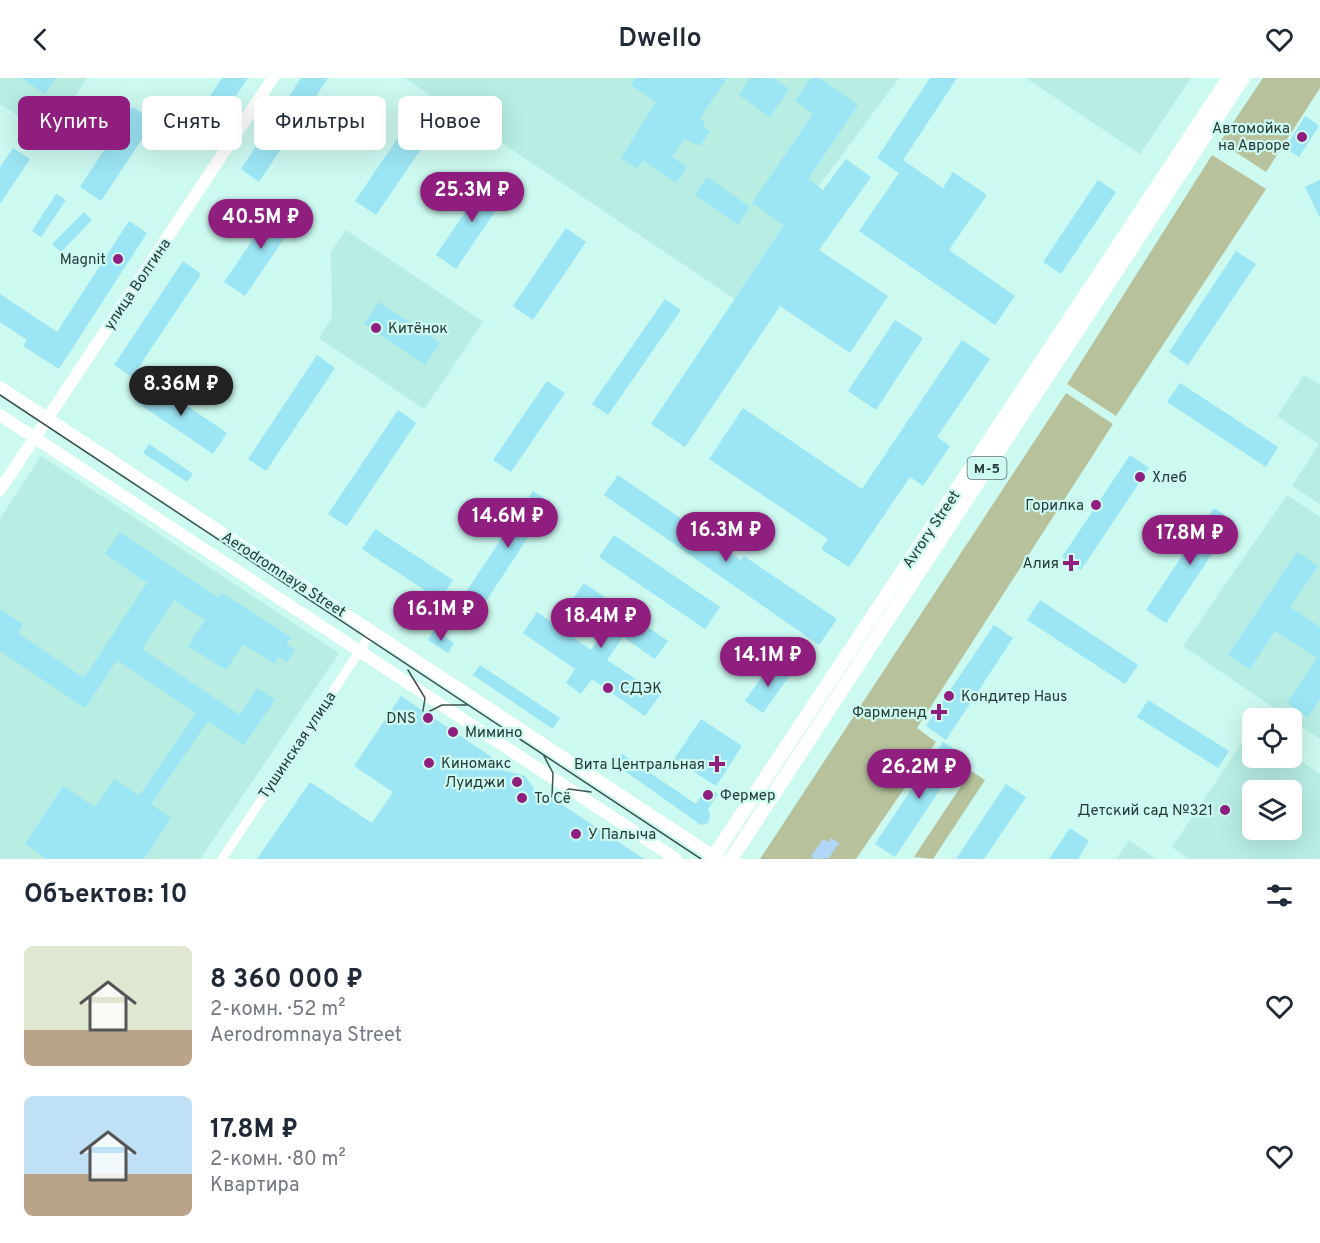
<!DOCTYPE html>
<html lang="ru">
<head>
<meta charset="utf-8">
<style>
	:root { --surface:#fff; --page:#f2f2f3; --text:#1f2937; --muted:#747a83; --accent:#8f1e7f }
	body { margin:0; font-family:Overpass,sans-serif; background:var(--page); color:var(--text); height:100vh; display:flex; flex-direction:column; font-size:22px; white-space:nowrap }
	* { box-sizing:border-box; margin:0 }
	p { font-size:20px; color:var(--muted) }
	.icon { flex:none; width:33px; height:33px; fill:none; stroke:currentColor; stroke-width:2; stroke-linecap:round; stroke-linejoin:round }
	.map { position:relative; height:781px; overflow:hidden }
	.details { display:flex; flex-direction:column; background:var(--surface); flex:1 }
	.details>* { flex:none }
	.top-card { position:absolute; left:18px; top:18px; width:600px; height:54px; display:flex; gap:12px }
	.fabs { position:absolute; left:1242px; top:630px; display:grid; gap:12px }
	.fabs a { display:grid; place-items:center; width:60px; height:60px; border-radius:9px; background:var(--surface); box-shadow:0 6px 24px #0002; font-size:30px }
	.price { position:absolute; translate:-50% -51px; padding:0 14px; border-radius:21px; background:var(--accent); color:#fff; font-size:20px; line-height:39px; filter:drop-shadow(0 2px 3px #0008) }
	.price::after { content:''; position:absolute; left:50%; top:36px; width:18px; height:14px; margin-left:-9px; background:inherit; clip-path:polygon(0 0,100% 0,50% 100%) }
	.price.current { background:#222; color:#fff }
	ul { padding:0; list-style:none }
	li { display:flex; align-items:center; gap:18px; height:150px; padding:0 24px }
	li span { display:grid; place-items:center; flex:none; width:168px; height:120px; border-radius:9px; color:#555 }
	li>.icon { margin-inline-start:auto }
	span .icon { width:72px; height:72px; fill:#fffc; stroke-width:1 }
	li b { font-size:26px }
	h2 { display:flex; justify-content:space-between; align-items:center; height:72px; padding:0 24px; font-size:26px }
	.tag { padding:0 21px; border-radius:9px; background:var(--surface); box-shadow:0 6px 24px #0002; font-size:21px; line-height:54px }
	.tag.current { background:var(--accent); color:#fff }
	header { display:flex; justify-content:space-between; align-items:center; height:78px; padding:0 24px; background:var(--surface); font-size:27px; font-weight:600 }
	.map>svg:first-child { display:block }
	.built { fill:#b7ede3; fill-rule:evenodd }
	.green { fill:#b7c29c }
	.water { fill:#b0d7f7 }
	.building { fill:#9ce5f4 }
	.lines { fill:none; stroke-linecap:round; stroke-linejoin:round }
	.street { stroke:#fff; stroke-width:9 }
	.secondary { stroke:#fff; stroke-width:12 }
	.primary { stroke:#fff; stroke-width:14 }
	.tram { stroke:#3e524f; stroke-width:1.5 }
	.poi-dot { fill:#8f1e7f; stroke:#ccf9f0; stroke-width:2 }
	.labels { text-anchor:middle; stroke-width:4.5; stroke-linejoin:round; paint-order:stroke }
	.shield { fill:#ccf9f0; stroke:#5a736e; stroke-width:1.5 }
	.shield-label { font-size:14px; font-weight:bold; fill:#293a37 }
	.poi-label { font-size:15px; fill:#293a37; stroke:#ccf9f0; text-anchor:end }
	.street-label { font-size:15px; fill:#293a37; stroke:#ccf9f0 }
</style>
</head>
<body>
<header><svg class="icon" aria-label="back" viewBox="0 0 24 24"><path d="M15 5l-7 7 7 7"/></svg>Dwello<svg class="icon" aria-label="heart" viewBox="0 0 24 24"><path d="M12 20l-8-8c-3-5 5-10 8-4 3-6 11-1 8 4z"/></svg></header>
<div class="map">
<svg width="1320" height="781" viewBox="0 0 1320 781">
	<rect width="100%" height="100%" fill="#ccf9f0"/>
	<!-- built -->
	<path class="built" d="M0,0H87L49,58L0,26Z
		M405,0H899L735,221Z
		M1026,0H1191L1140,76Z
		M346,152L483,244L424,331L319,260L332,239L331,174Z
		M1304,297L1320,307V426L1292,408L1319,366L1277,338Z
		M41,378L339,575L200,781H0V441Z
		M1287,417L1320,439V661L1183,568Z
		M1252,650V680H1292V677L1320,696V781H1189L1172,769ZM1252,712H1292V752H1252Z
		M1129,762L1156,781H1116Z"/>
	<!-- green -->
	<path class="green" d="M1263,0H1320V10L1266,94L1220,64Z
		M1212,77L1266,111L1116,338L1067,306Z
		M1066,315L1113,346L917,650L936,664L856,781H760Z
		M971,693L985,702L933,781L914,779Z"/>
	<!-- water -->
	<path class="water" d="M831,760L839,765L829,780L815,781L811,778L823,761L828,764Z"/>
	<!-- building -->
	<path class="building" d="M21,0H56L45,16Z
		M222,0H248L202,69L184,57Z
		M301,0H328L259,104L241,91Z
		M635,0H727L700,40L705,44L703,48L710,53L700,68L684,61L672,79L687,89L676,105L643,82L637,90L621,80L656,24L631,7Z
		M750,0H773L789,11L770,39L739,17Z
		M811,0H819L858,27L808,101L823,112L846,81L871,99L819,172L888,218L850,275L780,228L685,369L651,346L784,147L752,125L813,36L795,23Z
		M930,0H957L903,82L943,110L953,94L987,117L949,172L1015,218L995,247L859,153L899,95L877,80Z
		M132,29L154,43L101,123L80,109Z
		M1305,38L1319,48L1299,79L1285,70Z
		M408,45L429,59L376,137L355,123Z
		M13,70L30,81L0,126V89Z
		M489,99L509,113L456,191L436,177Z
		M707,99L750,129L738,147L695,117Z
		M1098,102L1116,114L1061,196L1043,184Z
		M1320,102V140L1305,109Z
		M56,116L66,122L41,159L32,153Z
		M277,126L298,140L245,218L224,204Z
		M84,134L92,142L61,174L52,166Z
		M129,143L147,155L59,291L23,268L27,262L0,244V216L57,254Z
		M566,150L586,164L533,242L513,228Z
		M1236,173L1256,186L1188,287L1169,274Z
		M183,183L201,196L132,299L114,287Z
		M665,221L681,232L608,337L592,326Z
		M379,224L440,265L425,287L364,246Z
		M895,242L923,260L876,332L848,313Z
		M962,262L990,281L937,359L950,368L923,408L910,399L849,489L821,471L828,461L709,381L743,330L862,411Z
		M317,277L335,290L266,393L248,381Z
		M149,302L227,355L213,376L135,323Z
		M547,303L565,315L511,394L493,382Z
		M1180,305L1278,369L1266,389L1167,324Z
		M398,332L416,345L347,448L328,436Z
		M149,366L193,396L187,404L143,375Z
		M1130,377L1149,390L1081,492L1062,479Z
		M618,397L741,482L744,478L837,541L819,567L604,417Z
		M533,413L551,425L482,529L464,517Z
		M1214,430L1234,443L1166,545L1146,532Z
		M375,451L453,502L440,522L362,471Z
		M120,454L219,520L222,515L291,559L286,566L295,572L287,584L278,579L274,586L243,566L226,592L188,568L205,542L174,522L142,571L240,637L257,610L275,622L244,667L208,643L151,726L171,740L144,781H47L25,766L63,708L95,729L114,701L139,718L196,635L117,582L85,630L0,573V531L23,546L18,555L84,600L147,505L105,476Z
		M614,457L720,529L705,551L599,479Z
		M1297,474L1318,488L1290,529L1320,549V621L1308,639L1287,625L1317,580L1275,553L1250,591L1228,577Z
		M584,505L668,563L655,581L623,559L607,582L660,617L645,638L592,601L581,616L566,605L575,591L523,555L537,534L591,572L606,550L570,525Z
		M1040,522L1138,587L1125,606L1027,542Z
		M994,547L1013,560L946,662L926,648Z
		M434,552L454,565L448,575L428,562Z
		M772,584L790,597L763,635L745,623Z
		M480,587L560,640L553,651L473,597Z
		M401,618L502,686L498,691L525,698L542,722L546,716L644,781H257L310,704L372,745L393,714L354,688Z
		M1148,622L1229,673L1218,690L1137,639Z
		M701,641L742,668L716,708L674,681Z
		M943,664L963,677L895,779L875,766Z
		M622,676L696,726L707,709L718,716L708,731L710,738L708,745L701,747L615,686Z
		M1006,706L1026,719L984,781H956Z
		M1070,750L1089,763L1078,781H1049Z"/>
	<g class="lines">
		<!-- street -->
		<path class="street" d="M222,781L372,554"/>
		<!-- secondary -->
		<path class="secondary" d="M0,309L718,781
			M0,337L676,781
			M0,412L273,0"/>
		<!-- primary -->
		<path class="primary" d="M712,781L1229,0
			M731,781L1243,0"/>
		<!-- tram -->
		<path class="tram" d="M0,317L701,781
			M408,592L425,620L423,633
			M426,635L442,627H467
			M544,678L553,695L552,719
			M554,720L569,711L591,714"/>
	</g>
	<!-- markers -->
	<g class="poi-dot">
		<circle cx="1302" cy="59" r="6"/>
		<circle cx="118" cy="181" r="6"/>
		<circle cx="376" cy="250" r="6"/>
		<circle cx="1140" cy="399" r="6"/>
		<circle cx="1096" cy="427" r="6"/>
		<path d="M1068 476h6v6h6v6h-6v6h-6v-6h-6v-6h6z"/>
		<circle cx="608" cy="610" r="6"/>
		<circle cx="949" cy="618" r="6"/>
		<path d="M936 625h6v6h6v6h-6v6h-6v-6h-6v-6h6z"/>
		<circle cx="428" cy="640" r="6"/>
		<circle cx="453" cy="654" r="6"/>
		<circle cx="429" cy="685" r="6"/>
		<path d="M714 677h6v6h6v6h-6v6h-6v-6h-6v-6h6z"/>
		<circle cx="517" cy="704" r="6"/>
		<circle cx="708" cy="717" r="6"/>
		<circle cx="522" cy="720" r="6"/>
		<circle cx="1225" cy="732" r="6"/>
		<circle cx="576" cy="756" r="6"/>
	</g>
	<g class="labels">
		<!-- shield labels -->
		<rect class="shield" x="967.5" y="379" width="39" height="22" rx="4.5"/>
		<g class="shield-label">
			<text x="987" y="395">М-5</text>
		</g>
		<!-- poi labels -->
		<g class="poi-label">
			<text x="1290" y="55">Автомойка<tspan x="1290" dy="17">на Авроре</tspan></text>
			<text x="106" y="186">Magnit</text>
			<text x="388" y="255" text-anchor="start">Китёнок</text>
			<text x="1152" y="404" text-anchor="start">Хлеб</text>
			<text x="1084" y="432">Горилка</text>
			<text x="1059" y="490">Алия</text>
			<text x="620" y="615" text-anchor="start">СДЭК</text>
			<text x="961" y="623" text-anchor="start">Кондитер Haus</text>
			<text x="927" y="639">Фармленд</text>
			<text x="416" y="645">DNS</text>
			<text x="465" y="659" text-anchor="start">Мимино</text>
			<text x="441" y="690" text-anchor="start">Киномакс</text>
			<text x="705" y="691">Вита Центральная</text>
			<text x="505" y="709">Луиджи</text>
			<text x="720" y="722" text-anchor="start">Фермер</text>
			<text x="534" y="725" text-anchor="start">То Сё</text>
			<text x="1213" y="737">Детский сад №321</text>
			<text x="588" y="761" text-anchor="start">У Палыча</text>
		</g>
		<!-- street labels -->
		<g class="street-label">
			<text transform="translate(137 206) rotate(-56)" y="5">улица Волгина</text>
			<text transform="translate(931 451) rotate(-56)" y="5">Avrory Street</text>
			<text transform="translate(284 496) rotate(33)" y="5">Aerodromnaya Street</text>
			<text transform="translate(297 667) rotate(-56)" y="5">Тушинская улица</text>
		</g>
	</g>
</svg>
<div class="fabs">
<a><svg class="icon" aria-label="locate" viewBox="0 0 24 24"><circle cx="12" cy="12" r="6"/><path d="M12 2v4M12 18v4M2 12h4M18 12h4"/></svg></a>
<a><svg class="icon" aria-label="layers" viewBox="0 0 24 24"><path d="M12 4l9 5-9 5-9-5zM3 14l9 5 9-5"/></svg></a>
</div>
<b class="price" style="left:472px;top:145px">25.3M ₽</b>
<b class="price" style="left:261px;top:172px">40.5M ₽</b>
<b class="price current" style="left:181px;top:339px">8.36M ₽</b>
<b class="price" style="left:508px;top:471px">14.6M ₽</b>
<b class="price" style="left:726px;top:485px">16.3M ₽</b>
<b class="price" style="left:1190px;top:488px">17.8M ₽</b>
<b class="price" style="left:441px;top:564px">16.1M ₽</b>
<b class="price" style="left:601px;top:571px">18.4M ₽</b>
<b class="price" style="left:768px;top:610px">14.1M ₽</b>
<b class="price" style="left:919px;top:722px">26.2M ₽</b>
<div class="top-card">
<a class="tag current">Купить</a>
<a class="tag">Снять</a>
<a class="tag">Фильтры</a>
<a class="tag">Новое</a>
</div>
</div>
<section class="details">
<h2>Объектов: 10<svg class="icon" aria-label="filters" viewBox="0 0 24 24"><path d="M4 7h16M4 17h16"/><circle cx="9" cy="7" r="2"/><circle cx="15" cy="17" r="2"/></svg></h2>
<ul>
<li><span style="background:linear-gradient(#dfe7d0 70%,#b9a48a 0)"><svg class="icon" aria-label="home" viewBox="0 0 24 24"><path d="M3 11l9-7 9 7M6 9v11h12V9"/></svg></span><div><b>8 360 000 ₽</b><p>2-комн. · 52 m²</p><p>Aerodromnaya Street</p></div><svg class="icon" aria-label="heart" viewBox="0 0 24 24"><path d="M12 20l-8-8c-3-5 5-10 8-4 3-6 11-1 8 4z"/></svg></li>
<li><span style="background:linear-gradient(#bfe0f5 65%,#b9a48a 0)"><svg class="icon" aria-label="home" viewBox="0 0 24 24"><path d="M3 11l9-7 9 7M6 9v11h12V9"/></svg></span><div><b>17.8M ₽</b><p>2-комн. · 80 m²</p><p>Квартира</p></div><svg class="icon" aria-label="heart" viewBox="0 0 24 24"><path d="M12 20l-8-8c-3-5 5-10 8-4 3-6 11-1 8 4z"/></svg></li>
</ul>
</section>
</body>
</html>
